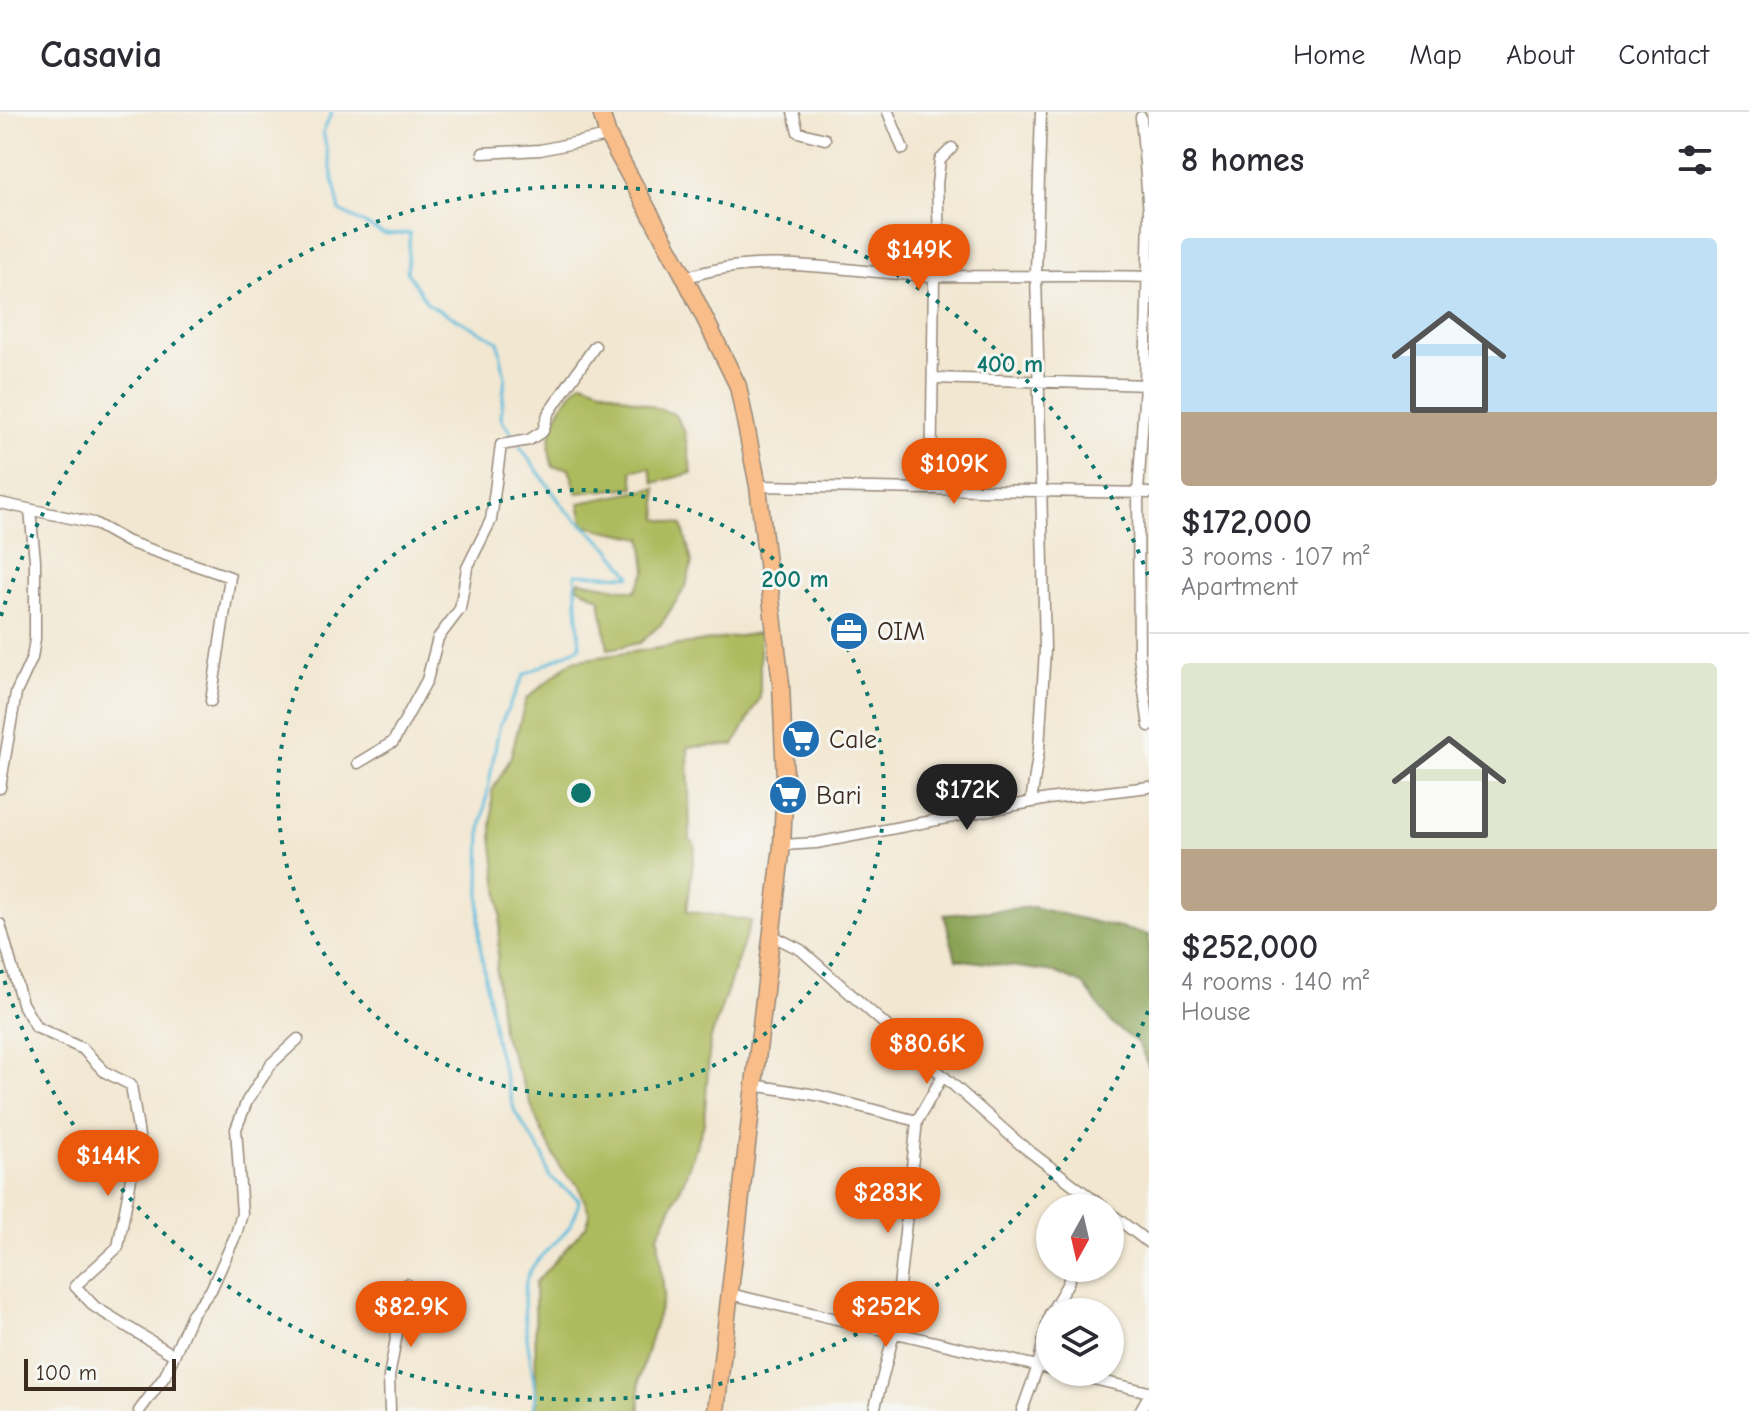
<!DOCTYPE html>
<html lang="en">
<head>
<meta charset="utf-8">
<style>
	:root { --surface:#fff; --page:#f7f7f7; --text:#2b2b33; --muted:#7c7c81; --line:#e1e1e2; --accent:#ea580c }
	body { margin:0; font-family:"Comic Neue",sans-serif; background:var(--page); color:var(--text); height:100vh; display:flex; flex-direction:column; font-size:30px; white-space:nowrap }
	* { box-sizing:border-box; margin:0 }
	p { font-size:26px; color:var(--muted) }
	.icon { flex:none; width:44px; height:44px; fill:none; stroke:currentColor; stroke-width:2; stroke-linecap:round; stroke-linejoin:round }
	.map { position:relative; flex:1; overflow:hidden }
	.details { display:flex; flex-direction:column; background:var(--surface); width:600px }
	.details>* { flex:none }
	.needle { width:52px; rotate:188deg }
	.fabs { position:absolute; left:1036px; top:1082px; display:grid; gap:16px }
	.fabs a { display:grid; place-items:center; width:88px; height:88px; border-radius:50%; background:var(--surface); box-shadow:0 2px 6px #0004; font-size:40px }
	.scale { position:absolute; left:24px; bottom:20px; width:152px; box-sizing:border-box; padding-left:8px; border:4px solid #3b2a1e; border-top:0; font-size:22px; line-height:28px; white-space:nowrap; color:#3b2a1e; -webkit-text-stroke:6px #f6f6f2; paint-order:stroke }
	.price { position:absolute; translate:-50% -68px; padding:0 18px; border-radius:28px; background:var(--accent); color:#fff; font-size:26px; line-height:52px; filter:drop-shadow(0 2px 4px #0008) }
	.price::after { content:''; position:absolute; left:50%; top:48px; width:24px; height:18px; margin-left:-12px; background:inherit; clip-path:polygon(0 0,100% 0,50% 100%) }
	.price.active { background:#222; color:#fff }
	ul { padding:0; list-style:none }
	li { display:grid; align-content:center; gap:16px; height:424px; padding:0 32px }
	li+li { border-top:2px solid var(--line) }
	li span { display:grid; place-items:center; height:248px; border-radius:8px; color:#555 }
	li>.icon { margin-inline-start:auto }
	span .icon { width:144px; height:144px; fill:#fffc; stroke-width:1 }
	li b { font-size:34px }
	h2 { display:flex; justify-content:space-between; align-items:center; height:96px; padding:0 32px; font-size:34px }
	header { display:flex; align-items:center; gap:48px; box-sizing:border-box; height:112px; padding:0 40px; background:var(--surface); border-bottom:2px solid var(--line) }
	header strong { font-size:38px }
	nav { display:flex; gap:44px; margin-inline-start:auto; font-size:28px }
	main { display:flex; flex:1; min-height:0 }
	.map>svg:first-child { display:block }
	.green { fill:#adbb5e; stroke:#74723e; stroke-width:2 }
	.forest { fill:#8aa355; stroke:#62663a; stroke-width:2 }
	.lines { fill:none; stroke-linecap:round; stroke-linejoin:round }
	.stream { stroke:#5cbbdb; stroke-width:3 }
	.minor-casing { stroke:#968878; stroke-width:13 }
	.trunk-casing { stroke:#968878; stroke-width:19 }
	.minor { stroke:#fff; stroke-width:10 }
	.trunk { stroke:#f8bd89; stroke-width:16 }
	.ring { fill:none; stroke:#0f766e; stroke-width:4; stroke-dasharray:4 8 }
	.labels { text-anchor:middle; stroke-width:6; stroke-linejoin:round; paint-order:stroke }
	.poi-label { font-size:26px; fill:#3b2a1e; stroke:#f6f6f2; text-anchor:start }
	.centre { fill:#0f766e; stroke:#f6f6f2; stroke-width:4 }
	.ring-label { font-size:24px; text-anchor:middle; font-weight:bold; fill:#0f766e; stroke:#f6f6f2; stroke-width:6; stroke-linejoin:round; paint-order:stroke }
</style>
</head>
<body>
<header>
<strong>Casavia</strong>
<nav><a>Home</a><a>Map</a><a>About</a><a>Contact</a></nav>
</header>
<main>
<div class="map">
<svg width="1149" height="1299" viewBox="0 0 1149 1299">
	<rect width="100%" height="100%" fill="#f6f6f2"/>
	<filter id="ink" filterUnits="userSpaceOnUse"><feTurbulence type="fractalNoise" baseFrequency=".0125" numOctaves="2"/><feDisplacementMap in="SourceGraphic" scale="16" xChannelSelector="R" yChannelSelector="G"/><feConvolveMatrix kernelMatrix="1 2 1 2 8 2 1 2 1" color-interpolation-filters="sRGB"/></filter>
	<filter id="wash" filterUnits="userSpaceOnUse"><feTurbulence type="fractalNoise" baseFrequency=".006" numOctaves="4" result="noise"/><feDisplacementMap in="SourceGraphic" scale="32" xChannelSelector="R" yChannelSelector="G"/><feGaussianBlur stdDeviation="1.8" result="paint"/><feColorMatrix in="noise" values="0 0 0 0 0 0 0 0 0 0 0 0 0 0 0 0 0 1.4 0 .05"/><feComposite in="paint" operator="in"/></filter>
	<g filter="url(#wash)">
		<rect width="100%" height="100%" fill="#f2e7d1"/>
		<!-- green -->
		<path class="green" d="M582,270L674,302L684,318L692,361L654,371L650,356L632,358L634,375L577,381L569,356L553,355C542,325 559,291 582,270Z
			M656,376L658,407L682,412L692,450L686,474L662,511L640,531L608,537L600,487L577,474L579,469L635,479L646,459L642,426L584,414L579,391Z
			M760,521V586L734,633L688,635L690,727L695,733L687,799L751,809L710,929L704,1012L684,1068L658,1124L664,1183L639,1267L640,1299H536L535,1171L586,1114L590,1102L578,1073L562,1058L542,1020L502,919L496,860L501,803L492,724V679L510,647L526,587L572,549Z"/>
		<!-- forest -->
		<path class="forest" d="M1033,795L1149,823V957L1139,932L1111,911L1084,873L1055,860L956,847L944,803Z"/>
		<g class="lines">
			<!-- stream -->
			<path class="stream" d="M332,0L323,20L340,99L384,122L410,121L407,160L428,192L498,229L505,265L501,306L515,327
				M519,333L565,397L608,435L631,464L575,462L580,535L524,563L499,615L481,717L479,827L496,932L515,1000L544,1045L549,1064L579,1088C573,1128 547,1129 530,1159C515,1184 533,1255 536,1284L533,1299"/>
		</g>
	</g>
	<g filter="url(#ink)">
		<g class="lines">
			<!-- minor casing -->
			<g class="minor-casing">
				<path id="minor" d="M793,0L798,20L825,27
					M888,0L903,37
					M1141,5L1149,101L1145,273L1138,381L1139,544L1149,614
					M483,41L540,38L608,24
					M685,166C765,138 852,162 934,164C1006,165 1077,163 1149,165
					M933,266L1149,273
					M758,374L1149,381
					M931,376L934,164L939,126L937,72L940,48L952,36
					M0,391L94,411L128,430L230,465L211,589
					M358,651L393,630L427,568L438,526L460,497L467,456L491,408L501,333L529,328L543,319L548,302L595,234
					M0,676L16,581L32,546L35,527V448L30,398
					M1031,690L1039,637L1045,537L1036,161L1041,0
					M782,733L816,731L1048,687L1149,675
					M0,812L22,891L36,915L83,937L105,960L131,973L139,1024L118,1135L75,1174L95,1195L172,1242
					M771,823L801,838L1020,1032L1104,1096
					M753,973L816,983L917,1009
					M1110,1101L1149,1131
					M730,1182L1050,1257
					M1051,1200L1068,1171L1072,1156
					M1063,1260L1149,1280
					M139,1299L165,1264L192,1202L211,1178L236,1122L242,1102L236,1017L247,989L271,952L298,927
					M390,1299L389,1265L406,1172
					M874,1299L894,1221L917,1009L942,965
					M1022,1299L1038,1254L1050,1201
					M1140,1299L1149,1283"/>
			</g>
			<!-- trunk casing -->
			<g class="trunk-casing">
				<path id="trunk" d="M601,0L608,24L685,166L738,274L758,374L781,572L785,669L782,733L716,1299"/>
			</g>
			<!-- minor -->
			<use href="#minor" class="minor"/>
			<!-- trunk -->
			<use href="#trunk" class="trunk"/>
		</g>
	</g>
	<!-- distance rings -->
	<g class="ring">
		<circle cx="581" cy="681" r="303"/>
		<path d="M1148 899A607 607 0 0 1 1 858M1 504A607 607 0 0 1 1148 463"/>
	</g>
	<!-- icons -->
	<defs>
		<g id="office-disc" transform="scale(2)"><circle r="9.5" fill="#1f6fb2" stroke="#f6f6f2"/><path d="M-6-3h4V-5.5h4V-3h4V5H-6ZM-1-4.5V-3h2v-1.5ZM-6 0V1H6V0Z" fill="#fff"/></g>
		<g id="supermarket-disc" transform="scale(2)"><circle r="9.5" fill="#1f6fb2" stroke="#f6f6f2"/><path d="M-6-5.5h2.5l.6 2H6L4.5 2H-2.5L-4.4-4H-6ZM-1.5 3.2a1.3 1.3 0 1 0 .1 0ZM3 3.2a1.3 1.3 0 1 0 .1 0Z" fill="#fff"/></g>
	</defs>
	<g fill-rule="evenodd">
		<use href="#office-disc" x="849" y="519"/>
		<use href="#supermarket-disc" x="801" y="627"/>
		<use href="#supermarket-disc" x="788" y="683"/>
	</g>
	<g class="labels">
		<!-- poi labels -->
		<g class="poi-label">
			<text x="877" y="528">OIM</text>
			<text x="829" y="636">Cale</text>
			<text x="816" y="692">Bari</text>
		</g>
	</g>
	<circle cx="581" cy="681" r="12" class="centre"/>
	<g class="ring-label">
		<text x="1010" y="260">400 m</text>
		<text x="795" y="475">200 m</text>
	</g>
</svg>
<div class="fabs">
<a><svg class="needle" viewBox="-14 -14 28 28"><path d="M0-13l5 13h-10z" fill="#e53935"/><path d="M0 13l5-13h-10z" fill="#7c7c81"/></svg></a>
<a><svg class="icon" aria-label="layers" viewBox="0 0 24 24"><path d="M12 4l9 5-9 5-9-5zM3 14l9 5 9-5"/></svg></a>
</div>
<div class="scale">100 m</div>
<b class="price" style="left:919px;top:180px">$149K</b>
<b class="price" style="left:954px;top:394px">$109K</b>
<b class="price active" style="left:967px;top:720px">$172K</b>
<b class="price" style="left:927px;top:974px">$80.6K</b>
<b class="price" style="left:108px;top:1086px">$144K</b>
<b class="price" style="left:888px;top:1123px">$283K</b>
<b class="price" style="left:411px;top:1237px">$82.9K</b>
<b class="price" style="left:886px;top:1237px">$252K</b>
</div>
<section class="details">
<h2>8 homes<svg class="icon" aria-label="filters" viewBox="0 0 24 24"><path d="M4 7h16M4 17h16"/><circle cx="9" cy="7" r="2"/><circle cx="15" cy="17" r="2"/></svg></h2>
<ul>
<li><span style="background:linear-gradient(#bfe0f5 70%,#b9a48a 0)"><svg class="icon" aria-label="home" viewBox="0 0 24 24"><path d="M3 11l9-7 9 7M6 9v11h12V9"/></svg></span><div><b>$172,000</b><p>3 rooms · 107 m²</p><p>Apartment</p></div></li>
<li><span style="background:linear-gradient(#dfe7d0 75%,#b9a48a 0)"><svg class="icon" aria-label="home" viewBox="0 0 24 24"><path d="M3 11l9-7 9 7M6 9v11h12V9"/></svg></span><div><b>$252,000</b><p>4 rooms · 140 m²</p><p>House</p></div></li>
</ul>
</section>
</main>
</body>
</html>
